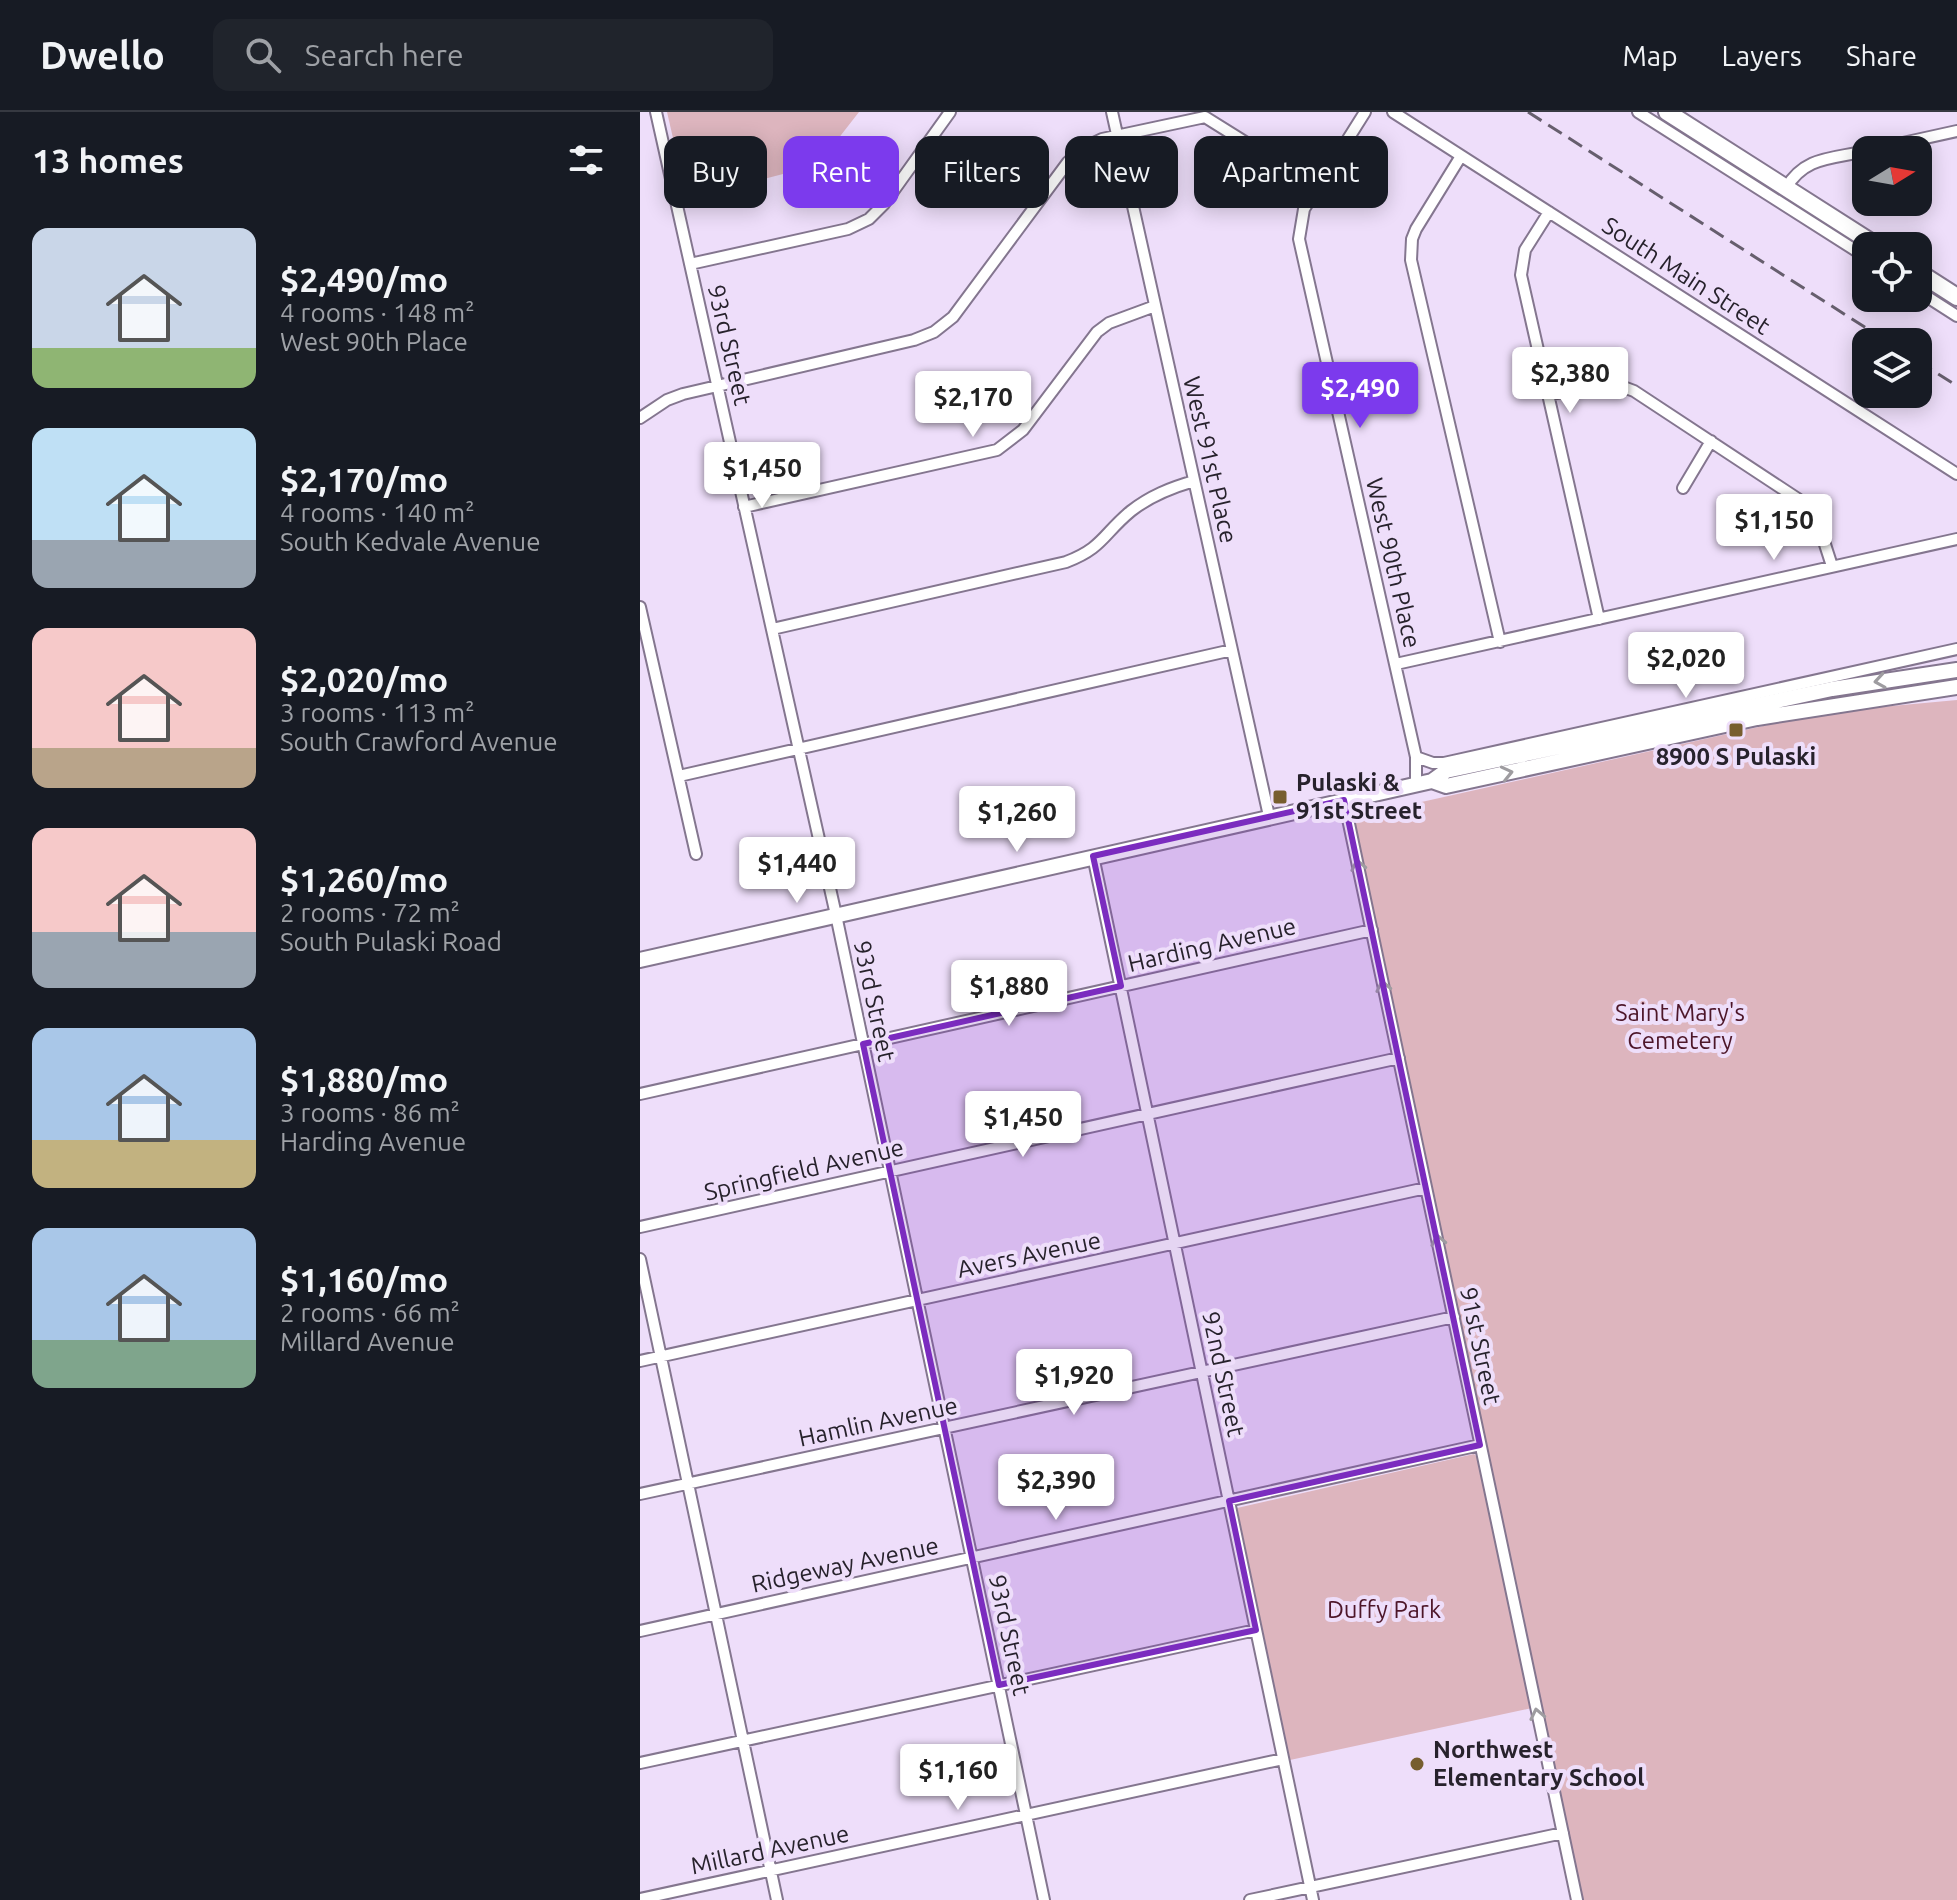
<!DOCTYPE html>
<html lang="en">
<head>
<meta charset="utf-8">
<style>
	:root { --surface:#171b24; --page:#20242c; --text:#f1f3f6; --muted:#9ea1a6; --line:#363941; --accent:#7c3aed }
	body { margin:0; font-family:Ubuntu,sans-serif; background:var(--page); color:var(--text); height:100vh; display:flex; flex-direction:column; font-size:30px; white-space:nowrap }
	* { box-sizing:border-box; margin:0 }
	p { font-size:26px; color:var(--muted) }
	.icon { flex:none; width:44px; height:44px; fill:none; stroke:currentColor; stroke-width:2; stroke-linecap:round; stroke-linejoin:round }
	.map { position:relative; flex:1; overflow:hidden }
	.details { display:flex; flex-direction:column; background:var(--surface); width:640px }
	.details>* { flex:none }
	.guide { position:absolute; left:24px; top:24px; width:760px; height:72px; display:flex; gap:16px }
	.needle { width:52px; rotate:79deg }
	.buttons { position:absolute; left:1212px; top:24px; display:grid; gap:16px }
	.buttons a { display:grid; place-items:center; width:80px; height:80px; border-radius:16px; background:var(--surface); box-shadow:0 4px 20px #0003; font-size:40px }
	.price { position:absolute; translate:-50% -68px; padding:0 18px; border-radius:8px; background:#fff; color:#222; font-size:26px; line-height:52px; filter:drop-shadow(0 2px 4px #0008) }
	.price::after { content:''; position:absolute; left:50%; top:48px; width:24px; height:18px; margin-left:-12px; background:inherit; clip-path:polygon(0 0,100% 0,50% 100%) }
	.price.current { background:var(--accent); color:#fff }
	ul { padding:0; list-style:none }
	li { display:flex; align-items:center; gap:24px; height:200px; padding:0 32px }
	li span { display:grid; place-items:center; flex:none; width:224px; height:160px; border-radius:16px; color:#555 }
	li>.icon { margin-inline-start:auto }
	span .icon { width:96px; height:96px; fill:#fffc; stroke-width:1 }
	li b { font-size:34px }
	h2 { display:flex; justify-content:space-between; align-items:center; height:96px; padding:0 32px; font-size:34px }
	.pill { padding:0 28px; border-radius:16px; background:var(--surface); box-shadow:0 4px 20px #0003; font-size:28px; line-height:72px }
	.pill.current { background:var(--accent); color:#fff }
	header { display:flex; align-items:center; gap:48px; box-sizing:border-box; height:112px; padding:0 40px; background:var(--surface); border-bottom:2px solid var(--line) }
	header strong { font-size:38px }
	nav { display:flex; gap:44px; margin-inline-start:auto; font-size:28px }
	.search { width:560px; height:72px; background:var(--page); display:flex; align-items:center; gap:20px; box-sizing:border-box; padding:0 28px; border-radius:16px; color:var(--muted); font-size:30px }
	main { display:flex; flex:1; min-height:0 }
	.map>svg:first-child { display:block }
	.green { fill:#ddb5be }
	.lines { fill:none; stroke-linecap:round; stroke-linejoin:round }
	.minor-casing { stroke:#84768f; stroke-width:14 }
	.secondary-casing { stroke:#84768f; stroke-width:18 }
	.primary-casing { stroke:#84768f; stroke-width:20 }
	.minor { stroke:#fff; stroke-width:10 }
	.secondary { stroke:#fff; stroke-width:14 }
	.primary { stroke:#fff; stroke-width:16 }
	.rail { stroke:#665e6d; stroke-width:3; stroke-dasharray:16 8; stroke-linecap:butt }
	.oneway { stroke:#9e9ca0 }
	.marked { fill:#7b2cbf; fill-opacity:0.2; stroke:#7b2cbf; stroke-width:6; stroke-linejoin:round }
	.poi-dot { fill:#775e2f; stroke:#eedefa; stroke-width:3 }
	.labels { text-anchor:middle; stroke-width:8; stroke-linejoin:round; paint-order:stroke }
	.street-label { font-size:24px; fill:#27222c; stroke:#eedefa }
	.poi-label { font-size:24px; font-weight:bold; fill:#27222c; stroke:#eedefa; text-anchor:start }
	.park-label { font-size:24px; fill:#4d1629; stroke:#eedefa }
</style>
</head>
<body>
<header>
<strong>Dwello</strong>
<div class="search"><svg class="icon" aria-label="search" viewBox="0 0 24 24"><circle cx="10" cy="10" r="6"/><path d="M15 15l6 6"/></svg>Search here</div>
<nav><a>Map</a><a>Layers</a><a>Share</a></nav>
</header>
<main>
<section class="details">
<h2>13 homes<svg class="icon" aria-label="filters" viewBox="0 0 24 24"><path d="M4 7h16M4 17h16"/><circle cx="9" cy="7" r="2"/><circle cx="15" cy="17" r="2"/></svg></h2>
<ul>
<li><span style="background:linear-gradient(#c9d6e8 75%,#8fb573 0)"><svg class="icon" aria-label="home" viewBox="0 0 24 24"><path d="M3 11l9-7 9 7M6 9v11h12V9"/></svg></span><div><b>$2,490/mo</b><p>4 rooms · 148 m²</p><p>West 90th Place</p></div></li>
<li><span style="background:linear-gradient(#bfe0f5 70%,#9aa5b1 0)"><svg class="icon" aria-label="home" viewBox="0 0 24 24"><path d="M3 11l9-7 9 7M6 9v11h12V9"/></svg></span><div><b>$2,170/mo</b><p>4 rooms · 140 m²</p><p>South Kedvale Avenue</p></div></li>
<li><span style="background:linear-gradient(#f6c9c9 75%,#b9a48a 0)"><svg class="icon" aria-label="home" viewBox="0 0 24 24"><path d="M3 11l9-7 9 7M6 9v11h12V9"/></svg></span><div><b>$2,020/mo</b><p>3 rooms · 113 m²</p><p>South Crawford Avenue</p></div></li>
<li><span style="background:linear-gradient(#f6c9c9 65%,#9aa5b1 0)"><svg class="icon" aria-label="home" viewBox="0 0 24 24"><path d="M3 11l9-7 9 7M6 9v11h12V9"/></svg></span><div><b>$1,260/mo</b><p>2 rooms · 72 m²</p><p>South Pulaski Road</p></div></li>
<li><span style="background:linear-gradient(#a9c7e8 70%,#c2b280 0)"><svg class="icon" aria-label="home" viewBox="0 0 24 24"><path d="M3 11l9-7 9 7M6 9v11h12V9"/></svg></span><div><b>$1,880/mo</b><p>3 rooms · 86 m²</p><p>Harding Avenue</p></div></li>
<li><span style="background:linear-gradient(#a9c7e8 70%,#7fa58c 0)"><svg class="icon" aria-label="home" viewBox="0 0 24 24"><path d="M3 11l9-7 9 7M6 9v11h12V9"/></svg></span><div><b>$1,160/mo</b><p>2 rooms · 66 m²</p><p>Millard Avenue</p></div></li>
</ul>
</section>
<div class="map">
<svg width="1317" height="1788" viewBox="0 0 1317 1788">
	<rect width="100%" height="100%" fill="#eedefa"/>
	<!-- green -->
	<path class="green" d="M27,0H219L187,41L162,57L47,87Z
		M1317,588V1788H942L714,705L1132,612L1230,596Z
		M834,1342L839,1347L892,1596L650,1648L597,1396Z"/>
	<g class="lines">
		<!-- minor casing -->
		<g class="minor-casing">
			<path id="minor" d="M16,0L196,803L404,1788
				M472,0L629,704
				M725,0L664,97L659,127L776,645V672
				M753,0L1317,362
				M998,0L1226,145
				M1231,38L1317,19
				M821,44L776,117L772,127L771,148L860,530
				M1146,76C1165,44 1192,47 1226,39
				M909,100L885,138L881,163L959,507
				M50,152L208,117L229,107L244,92L310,0
				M1278,179L1317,204
				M908,283L970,270L994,279L1158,387L1180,417L1192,454
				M0,306L27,288L43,282L274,228L294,220L313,205L428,50L443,36L462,27L565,5L677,75
				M1043,376L1071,329
				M104,395L357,338L383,318L457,220L469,211L515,194
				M0,495L56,742
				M132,517L426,450C463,436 463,422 491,399C510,384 530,376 554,369
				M756,552L1317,427
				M776,645L793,651H804L1317,537
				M39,664L592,538
				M704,688L937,1788
				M453,744L673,1788
				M0,982L732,818
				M0,1115L759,946
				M0,1147L137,1788
				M0,1249L786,1076
				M0,1382L814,1205
				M0,1519L840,1333
				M0,1651L616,1518
				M0,1787L643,1647
				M610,1788L923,1721"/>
		</g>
		<!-- secondary casing -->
		<g class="secondary-casing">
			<path id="secondary" d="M792,669L806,674L1117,606L1317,575
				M0,848L792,669L806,659L1192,577L1317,558"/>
		</g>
		<!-- primary casing -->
		<g class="primary-casing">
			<path id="primary" d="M1027,0L1237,134
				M1278,160L1317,185"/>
		</g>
		<!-- minor -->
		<use href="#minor" class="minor"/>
		<!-- secondary -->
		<use href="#secondary" class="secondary"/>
		<!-- primary -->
		<use href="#primary" class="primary"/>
		<!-- rail -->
		<path class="rail" d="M888,0L1248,230
			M1278,249L1317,274"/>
	</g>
	<!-- one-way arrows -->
	<defs><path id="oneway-chevron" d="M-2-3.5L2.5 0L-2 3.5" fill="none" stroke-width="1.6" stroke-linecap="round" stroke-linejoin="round" transform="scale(2)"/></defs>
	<g class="oneway">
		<use href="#oneway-chevron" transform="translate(1240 569) rotate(171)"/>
		<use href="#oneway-chevron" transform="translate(867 661) rotate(-13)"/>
		<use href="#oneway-chevron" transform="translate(718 753) rotate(-102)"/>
		<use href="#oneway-chevron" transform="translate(743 874) rotate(-102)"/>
		<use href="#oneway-chevron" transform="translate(798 1128) rotate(-102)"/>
		<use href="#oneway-chevron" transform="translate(897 1602) rotate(-102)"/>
	</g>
	<!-- marked area -->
	<path class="marked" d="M704,688L840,1333L589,1389L616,1518L359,1573L223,932L481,874L453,744Z"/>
	<!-- markers -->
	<g class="poi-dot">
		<rect x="1088" y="610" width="16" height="16" rx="4"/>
		<rect x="632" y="677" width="16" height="16" rx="4"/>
		<circle cx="777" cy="1652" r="8"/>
	</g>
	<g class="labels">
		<!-- street labels -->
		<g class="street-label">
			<text transform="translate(1046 164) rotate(33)" y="8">South Main Street</text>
			<text transform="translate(89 233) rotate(77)" y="8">93rd Street</text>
			<text transform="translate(570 348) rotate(77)" y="8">West 91st Place</text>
			<text transform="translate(753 451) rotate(77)" y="8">West 90th Place</text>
			<text transform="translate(572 833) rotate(-13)" y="8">Harding Avenue</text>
			<text transform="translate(234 889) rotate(78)" y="8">93rd Street</text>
			<text transform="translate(164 1058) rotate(-13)" y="8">Springfield Avenue</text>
			<text transform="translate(389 1143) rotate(-12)" y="8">Avers Avenue</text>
			<text transform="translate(840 1234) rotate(78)" y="8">91st Street</text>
			<text transform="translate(583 1262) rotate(78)" y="8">92nd Street</text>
			<text transform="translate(238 1310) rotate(-12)" y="8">Hamlin Avenue</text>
			<text transform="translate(205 1453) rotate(-12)" y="8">Ridgeway Avenue</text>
			<text transform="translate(369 1523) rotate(78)" y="8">93rd Street</text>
			<text transform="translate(130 1738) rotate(-12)" y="8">Millard Avenue</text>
		</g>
		<!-- poi labels -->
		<g class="poi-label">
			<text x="1096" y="653" text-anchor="middle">8900 S Pulaski</text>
			<text x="656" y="679">Pulaski &amp;<tspan x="656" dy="28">91st Street</tspan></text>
			<text x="793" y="1646">Northwest<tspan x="793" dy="28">Elementary School</tspan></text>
		</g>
		<!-- park labels -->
		<g class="park-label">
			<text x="1040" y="909">Saint Mary's<tspan x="1040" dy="28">Cemetery</tspan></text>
			<text x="744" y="1506">Duffy Park</text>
		</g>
	</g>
</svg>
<div class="buttons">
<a><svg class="needle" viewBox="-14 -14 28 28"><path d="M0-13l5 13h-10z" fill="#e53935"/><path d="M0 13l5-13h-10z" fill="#9ea1a6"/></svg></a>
<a><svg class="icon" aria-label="locate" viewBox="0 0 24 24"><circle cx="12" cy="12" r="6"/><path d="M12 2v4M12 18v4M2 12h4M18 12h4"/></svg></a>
<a><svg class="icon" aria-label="layers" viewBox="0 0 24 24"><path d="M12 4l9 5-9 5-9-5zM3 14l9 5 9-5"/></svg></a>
</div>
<b class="price" style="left:930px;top:303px">$2,380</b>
<b class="price current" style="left:720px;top:318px">$2,490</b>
<b class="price" style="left:333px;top:327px">$2,170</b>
<b class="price" style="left:122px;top:398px">$1,450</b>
<b class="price" style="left:1134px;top:450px">$1,150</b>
<b class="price" style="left:1046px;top:588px">$2,020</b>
<b class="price" style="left:377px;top:742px">$1,260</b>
<b class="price" style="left:157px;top:793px">$1,440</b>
<b class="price" style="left:369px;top:916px">$1,880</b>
<b class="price" style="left:383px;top:1047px">$1,450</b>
<b class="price" style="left:434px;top:1305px">$1,920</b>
<b class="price" style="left:416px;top:1410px">$2,390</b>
<b class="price" style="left:318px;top:1700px">$1,160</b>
<div class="guide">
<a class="pill">Buy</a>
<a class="pill current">Rent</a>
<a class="pill">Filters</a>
<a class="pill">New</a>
<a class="pill">Apartment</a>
</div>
</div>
</main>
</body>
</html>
